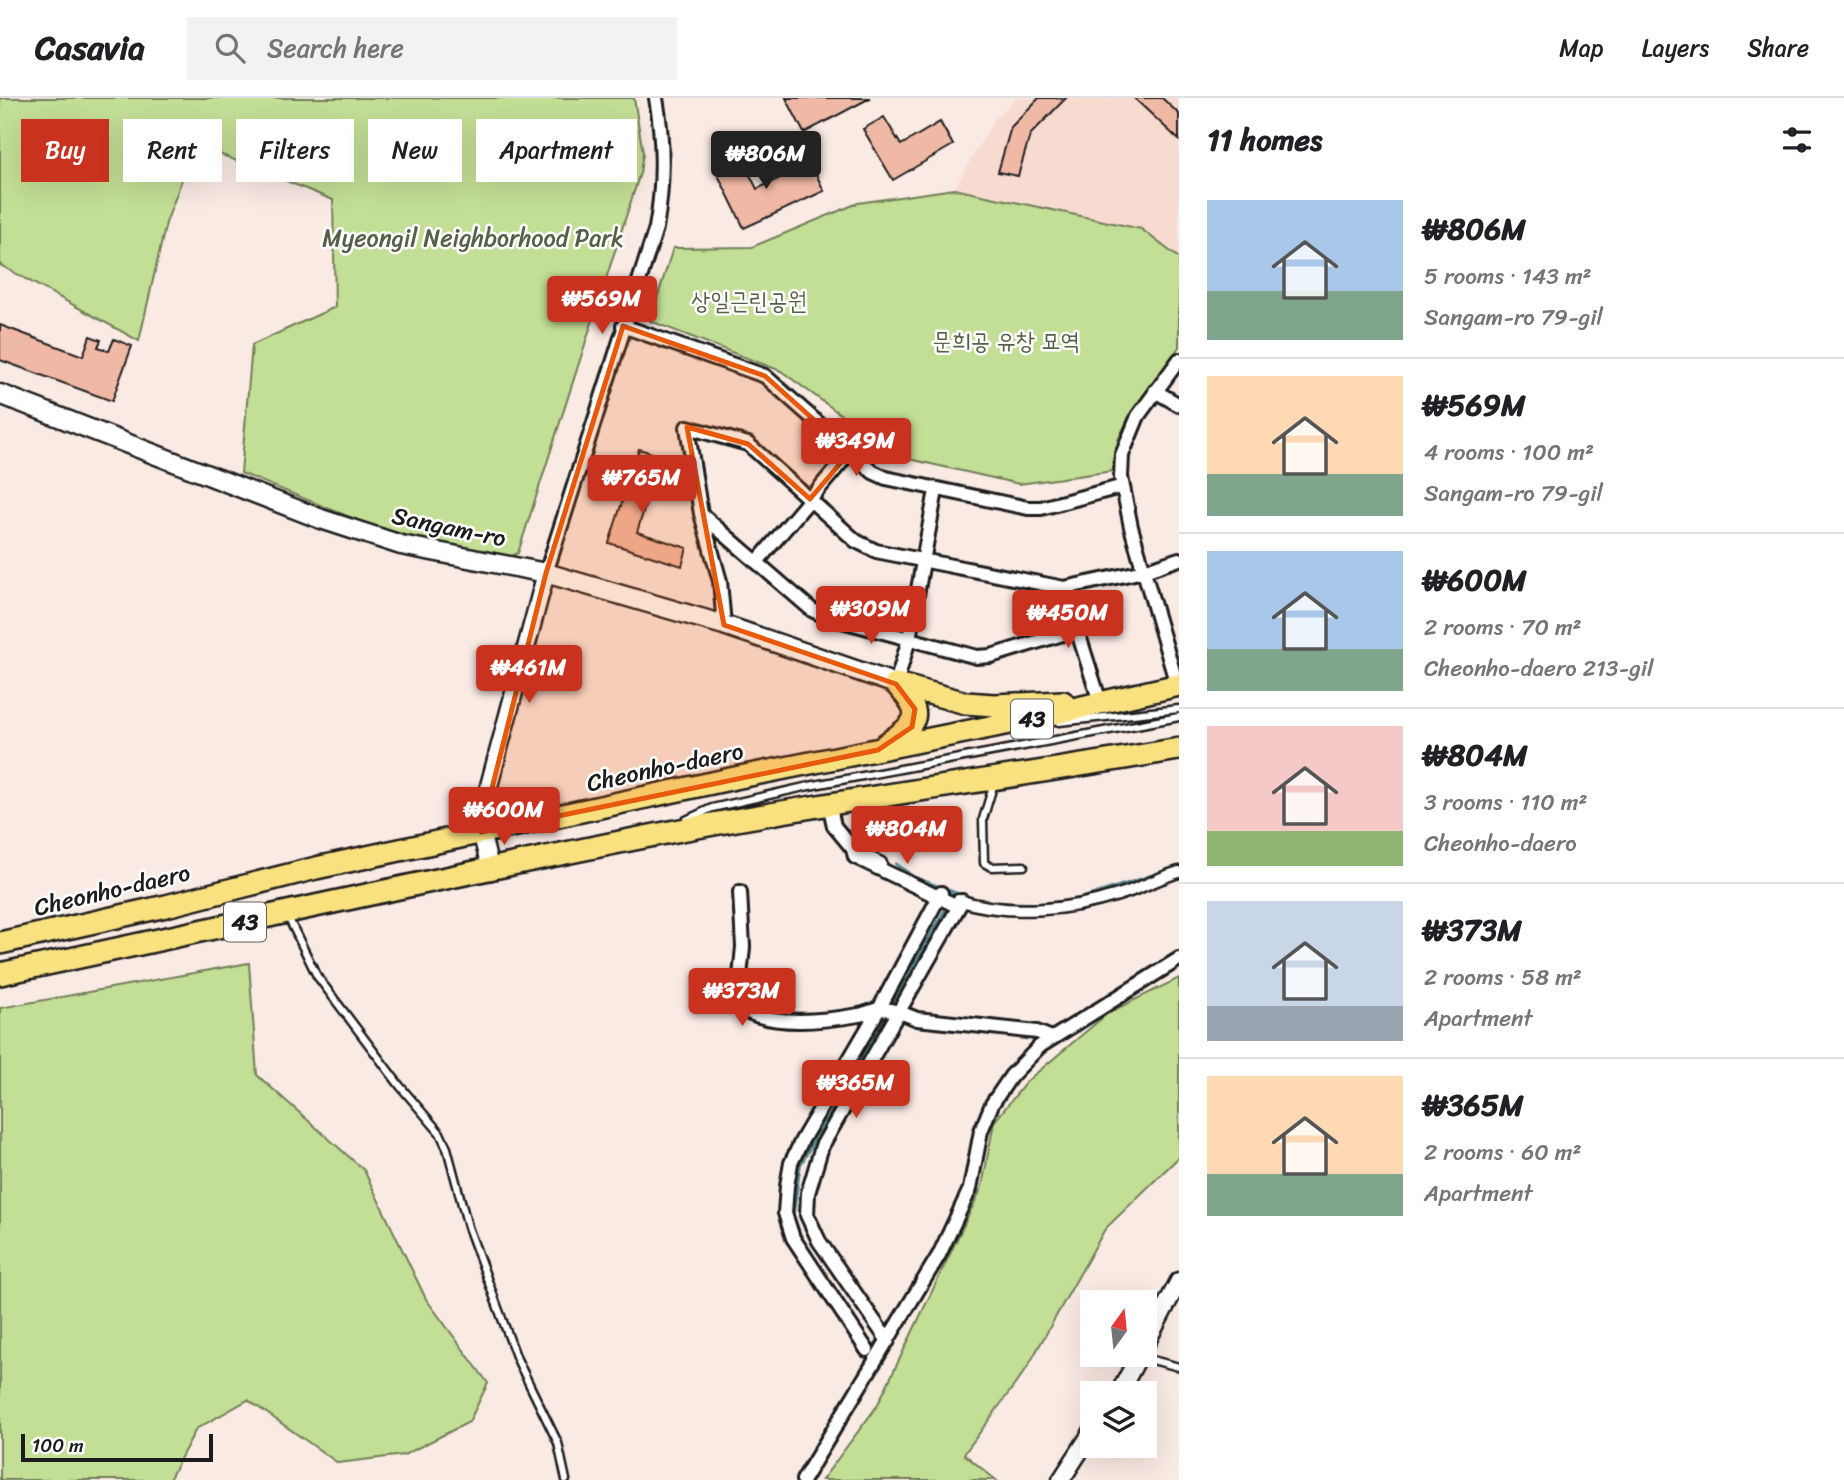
<!DOCTYPE html>
<html lang="en">
<head>
<meta charset="utf-8">
<style>
	:root { --surface:#fff; --page:#f2f2f2; --text:#202124; --muted:#757577; --line:#e0e0e0; --accent:#c8321e }
	body { margin:0; font-family:Sriracha,"Poor Story",sans-serif; background:var(--page); color:var(--text); height:100vh; display:flex; flex-direction:column; font-size:26px; white-space:nowrap }
	* { box-sizing:border-box; margin:0 }
	p { font-size:23px; color:var(--muted) }
	.icon { flex:none; width:38px; height:38px; fill:none; stroke:currentColor; stroke-width:2; stroke-linecap:round; stroke-linejoin:round }
	.map { position:relative; flex:1; overflow:hidden }
	.details { display:flex; flex-direction:column; background:var(--surface); width:665px }
	.details>* { flex:none }
	.banner { position:absolute; left:21px; top:21px; width:665px; height:63px; display:flex; gap:14px }
	.needle { width:46px; rotate:15deg }
	.controls { position:absolute; left:1080px; top:1192px; display:grid; gap:14px }
	.controls a { display:grid; place-items:center; width:77px; height:77px; border-radius:0px; background:var(--surface); box-shadow:0 7px 28px #0002; font-size:35px }
	.scale { position:absolute; left:21px; bottom:18px; width:192px; box-sizing:border-box; padding-left:7px; border:4px solid #1c1c1c; border-top:0; font-size:19px; line-height:24px; white-space:nowrap; color:#1c1c1c; -webkit-text-stroke:5px #fff; paint-order:stroke }
	.price { position:absolute; translate:-50% -60px; padding:0 16px; border-radius:7px; background:var(--accent); color:#fff; font-size:23px; line-height:46px; filter:drop-shadow(0 2px 4px #0008) }
	.price::after { content:''; position:absolute; left:50%; top:42px; width:21px; height:16px; margin-left:-10px; background:inherit; clip-path:polygon(0 0,100% 0,50% 100%) }
	.price.on { background:#222; color:#fff }
	ul { padding:0; list-style:none }
	li { display:flex; align-items:center; gap:21px; height:175px; padding:0 28px }
	li+li { border-top:2px solid var(--line) }
	li span { display:grid; place-items:center; flex:none; width:196px; height:140px; border-radius:0px; color:#555 }
	li>.icon { margin-inline-start:auto }
	span .icon { width:84px; height:84px; fill:#fffc; stroke-width:1 }
	li b { font-size:30px }
	h2 { display:flex; justify-content:space-between; align-items:center; height:84px; padding:0 28px; font-size:30px }
	.pill { padding:0 24px; border-radius:0px; background:var(--surface); box-shadow:0 7px 28px #0002; font-size:24px; line-height:63px }
	.pill.on { background:var(--accent); color:#fff }
	header { display:flex; align-items:center; gap:42px; box-sizing:border-box; height:98px; padding:0 35px; background:var(--surface); border-bottom:2px solid var(--line) }
	header strong { font-size:33px }
	nav { display:flex; gap:38px; margin-inline-start:auto; font-size:24px }
	.search { width:490px; height:63px; background:var(--page); display:flex; align-items:center; gap:18px; box-sizing:border-box; padding:0 24px; border-radius:0px; color:var(--muted); font-size:26px }
	main { display:flex; flex:1; min-height:0 }
	.map>svg:first-child { display:block }
	.built { fill:#f7dbd1 }
	.green { fill:#c3de95; stroke:#707d58; stroke-width:2 }
	.lines { fill:none; stroke-linecap:round; stroke-linejoin:round }
	.stream { stroke:#5b8b92; stroke-width:3.5 }
	.building { fill:#f0b9a5; stroke:#1c1c1c; stroke-width:2 }
	.service-casing { stroke:#1c1c1c; stroke-width:11 }
	.pedestrian-casing { stroke:#1c1c1c; stroke-width:15 }
	.minor-casing { stroke:#1c1c1c; stroke-width:18 }
	.tertiary-casing { stroke:#1c1c1c; stroke-width:21 }
	.secondary-casing { stroke:#1c1c1c; stroke-width:23 }
	.primary-casing { stroke:#1c1c1c; stroke-width:26 }
	.service { stroke:#fff; stroke-width:6 }
	.pedestrian { stroke:#fff; stroke-width:10 }
	.minor { stroke:#fff; stroke-width:12 }
	.tertiary { stroke:#fff; stroke-width:16 }
	.secondary { stroke:#fff; stroke-width:18 }
	.primary { stroke:#fae180; stroke-width:21 }
	.marked { fill:#e8590c; fill-opacity:0.2; stroke:#e8590c; stroke-width:5; stroke-linejoin:round }
	.labels { text-anchor:middle; stroke-width:5; stroke-linejoin:round; paint-order:stroke }
	.shield { fill:#fff; stroke:#606060; stroke-width:2 }
	.shield-label { font-size:23px; font-weight:bold; fill:#1c1c1c }
	.park-label { font-size:24px; fill:#566046; stroke:#fff }
	.street-label { font-size:24px; fill:#1c1c1c; stroke:#fff }
</style>
</head>
<body>
<header>
<strong>Casavia</strong>
<div class="search"><svg class="icon" aria-label="search" viewBox="0 0 24 24"><circle cx="10" cy="10" r="6"/><path d="M15 15l6 6"/></svg>Search here</div>
<nav><a>Map</a><a>Layers</a><a>Share</a></nav>
</header>
<main>
<div class="map">
<svg width="1179" height="1382" viewBox="0 0 1179 1382">
	<rect width="100%" height="100%" fill="#faeae4"/>
	<filter id="ink" filterUnits="userSpaceOnUse"><feTurbulence type="fractalNoise" baseFrequency=".0143" numOctaves="2"/><feDisplacementMap in="SourceGraphic" scale="14" xChannelSelector="R" yChannelSelector="G"/><feConvolveMatrix kernelMatrix="1 2 1 2 8 2 1 2 1" color-interpolation-filters="sRGB"/></filter>
	<g filter="url(#ink)">
		<!-- built -->
		<path class="built" d="M1017,0H1179V160L1141,131L954,91L995,20Z"/>
		<!-- green -->
		<path class="green" d="M0,0H634L643,55L640,75L518,455L510,459L387,434L241,375L252,247L335,209L333,102L195,46L166,125L139,243L0,167Z
			M954,91L1141,131L1179,160V249L1131,315L1118,342L1113,373L1019,386L909,361L881,346L781,273L650,223L673,150L752,149L858,105Z
			M249,865L257,977L364,1072L426,1201L488,1285L469,1324L404,1357L338,1365L248,1302L196,1331L169,1382H0V910Z
			M1179,880V1059L1105,1131L1027,1270L964,1356L996,1382H822L877,1308L982,1089L994,1024L1027,983L1108,915Z"/>
		<g class="lines">
			<!-- stream -->
			<path class="stream" d="M896,766L913,779L963,798
				M1074,803L1169,772
				M993,805L1049,806
				M824,1175L802,1142L793,1117L800,1067L948,807"/>
		</g>
		<!-- building -->
		<path class="building" d="M786,0H870L804,35Z
			M1039,0H1066L1030,37L1018,78L998,74L1011,29Z
			M1134,0H1162L1179,16V42Z
			M884,19L901,47L940,24L953,47L893,82L863,31Z
			M741,59L757,91L811,65L824,93L744,130L715,71Z
			M0,227L83,258L90,238L101,242L98,249L109,253L114,241L132,248L112,303L0,262Z
			M639,351L661,358L637,434L687,450L682,468L609,445Z"/>
		<g class="lines">
			<!-- service casing -->
			<g class="service-casing">
				<path id="service" d="M1059,624L1179,611
					M994,685L983,721L984,765L991,769L1024,768
					M686,722L712,710L809,688L1179,619
					M287,817L317,878L400,988L440,1035L447,1050L468,1129L517,1261L558,1345L566,1382
					M1141,1259L1179,1269"/>
			</g>
			<!-- pedestrian casing -->
			<g class="pedestrian-casing">
				<path id="pedestrian" d="M853,751L881,765
					M958,802C1008,818 1068,813 1118,797C1139,791 1158,780 1179,774"/>
			</g>
			<!-- minor casing -->
			<g class="minor-casing">
				<path id="minor" d="M623,228L765,278L873,374L886,380L1028,410H1041L1120,389
					M1155,293L1179,307
					M701,416L812,512L827,519L977,559L991,558L1079,531
					M757,464L850,354
					M546,475L656,130C664,85 664,45 656,0
					M1064,490L1100,604
					M724,527L720,483L701,416L687,329L748,346L856,443L876,453L1064,490L1144,473L1179,461
					M896,586L909,541L936,392
					M1177,587L1131,429L1121,379L1122,357L1138,318L1179,262
					M829,705L834,728L853,751L855,759L957,808
					M740,794L743,849L738,898L742,911C774,929 824,923 859,917C866,916 873,912 880,911C893,911 905,916 917,921L1037,934L1052,940
					M888,1243L819,1143L807,1117L808,1095L822,1048L962,803
					M867,1252L793,1140L785,1115L787,1088L791,1065L802,1042L879,911L941,795
					M803,1382L939,1157L970,1091L981,1033L992,1006L1011,978L1040,948L1179,861"/>
			</g>
			<!-- tertiary casing -->
			<g class="tertiary-casing">
				<path id="tertiary" d="M491,773L481,734L482,714L546,475
					M1144,1249L1179,1183
					M1119,1295L1140,1256
					M1061,1382L1092,1334"/>
			</g>
			<!-- secondary casing -->
			<g class="secondary-casing">
				<path id="secondary" d="M0,296L321,421L401,447L546,475L724,527L896,586"/>
			</g>
			<!-- primary casing -->
			<g class="primary-casing">
				<path id="primary" d="M896,586L966,605L994,607L1063,604
					M886,646C919,624 925,617 896,586
					M0,845L166,808L316,770L735,680L1025,622L1179,587
					M0,876C218,830 436,780 655,737C829,703 1005,681 1179,651"/>
			</g>
			<!-- service -->
			<use href="#service" class="service"/>
			<!-- pedestrian -->
			<use href="#pedestrian" class="pedestrian"/>
			<!-- minor -->
			<use href="#minor" class="minor"/>
			<!-- tertiary -->
			<use href="#tertiary" class="tertiary"/>
			<!-- secondary -->
			<use href="#secondary" class="secondary"/>
			<!-- primary -->
			<use href="#primary" class="primary"/>
		</g>
	</g>
	<!-- marked area -->
	<path class="marked" d="M623,228L765,278L850,354L810,401L748,346L687,329L724,527L896,586L915,611L912,629L878,652L481,734L546,475Z"/>
	<g class="labels">
		<!-- shield labels -->
		<g class="shield">
			<rect x="1011" y="601.5" width="42" height="39" rx="5"/>
			<rect x="224" y="804.5" width="42" height="39" rx="5"/>
		</g>
		<g class="shield-label">
			<text x="1032" y="629">43</text>
			<text x="245" y="832">43</text>
		</g>
		<!-- park labels -->
		<g class="park-label">
			<text x="473" y="148">Myeongil Neighborhood Park</text>
			<text x="749" y="211">상일근린공원</text>
			<text x="1006" y="251">문희공 유창 묘역</text>
		</g>
		<!-- street labels -->
		<g class="street-label">
			<text transform="translate(449 429) rotate(12)" y="8">Sangam-ro</text>
			<text transform="translate(665 669) rotate(-12)" y="8">Cheonho-daero</text>
			<text transform="translate(112 792) rotate(-13)" y="8">Cheonho-daero</text>
		</g>
	</g>
</svg>
<div class="controls">
<a><svg class="needle" viewBox="-14 -14 28 28"><path d="M0-13l5 13h-10z" fill="#e53935"/><path d="M0 13l5-13h-10z" fill="#757577"/></svg></a>
<a><svg class="icon" aria-label="layers" viewBox="0 0 24 24"><path d="M12 4l9 5-9 5-9-5zM3 14l9 5 9-5"/></svg></a>
</div>
<div class="scale">100 m</div>
<b class="price on" style="left:766px;top:93px">₩806M</b>
<b class="price" style="left:602px;top:238px">₩569M</b>
<b class="price" style="left:856px;top:380px">₩349M</b>
<b class="price" style="left:642px;top:417px">₩765M</b>
<b class="price" style="left:871px;top:548px">₩309M</b>
<b class="price" style="left:1068px;top:552px">₩450M</b>
<b class="price" style="left:529px;top:607px">₩461M</b>
<b class="price" style="left:504px;top:749px">₩600M</b>
<b class="price" style="left:907px;top:768px">₩804M</b>
<b class="price" style="left:742px;top:930px">₩373M</b>
<b class="price" style="left:856px;top:1022px">₩365M</b>
<div class="banner">
<a class="pill on">Buy</a>
<a class="pill">Rent</a>
<a class="pill">Filters</a>
<a class="pill">New</a>
<a class="pill">Apartment</a>
</div>
</div>
<section class="details">
<h2>11 homes<svg class="icon" aria-label="filters" viewBox="0 0 24 24"><path d="M4 7h16M4 17h16"/><circle cx="9" cy="7" r="2"/><circle cx="15" cy="17" r="2"/></svg></h2>
<ul>
<li><span style="background:linear-gradient(#a9c7e8 65%,#7fa58c 0)"><svg class="icon" aria-label="home" viewBox="0 0 24 24"><path d="M3 11l9-7 9 7M6 9v11h12V9"/></svg></span><div><b>₩806M</b><p>5 rooms · 143 m²</p><p>Sangam-ro 79-gil</p></div></li>
<li><span style="background:linear-gradient(#ffd9b3 70%,#7fa58c 0)"><svg class="icon" aria-label="home" viewBox="0 0 24 24"><path d="M3 11l9-7 9 7M6 9v11h12V9"/></svg></span><div><b>₩569M</b><p>4 rooms · 100 m²</p><p>Sangam-ro 79-gil</p></div></li>
<li><span style="background:linear-gradient(#a9c7e8 70%,#7fa58c 0)"><svg class="icon" aria-label="home" viewBox="0 0 24 24"><path d="M3 11l9-7 9 7M6 9v11h12V9"/></svg></span><div><b>₩600M</b><p>2 rooms · 70 m²</p><p>Cheonho-daero 213-gil</p></div></li>
<li><span style="background:linear-gradient(#f6c9c9 75%,#8fb573 0)"><svg class="icon" aria-label="home" viewBox="0 0 24 24"><path d="M3 11l9-7 9 7M6 9v11h12V9"/></svg></span><div><b>₩804M</b><p>3 rooms · 110 m²</p><p>Cheonho-daero</p></div></li>
<li><span style="background:linear-gradient(#c9d6e8 75%,#9aa5b1 0)"><svg class="icon" aria-label="home" viewBox="0 0 24 24"><path d="M3 11l9-7 9 7M6 9v11h12V9"/></svg></span><div><b>₩373M</b><p>2 rooms · 58 m²</p><p>Apartment</p></div></li>
<li><span style="background:linear-gradient(#ffd9b3 70%,#7fa58c 0)"><svg class="icon" aria-label="home" viewBox="0 0 24 24"><path d="M3 11l9-7 9 7M6 9v11h12V9"/></svg></span><div><b>₩365M</b><p>2 rooms · 60 m²</p><p>Apartment</p></div></li>
</ul>
</section>
</main>
</body>
</html>
